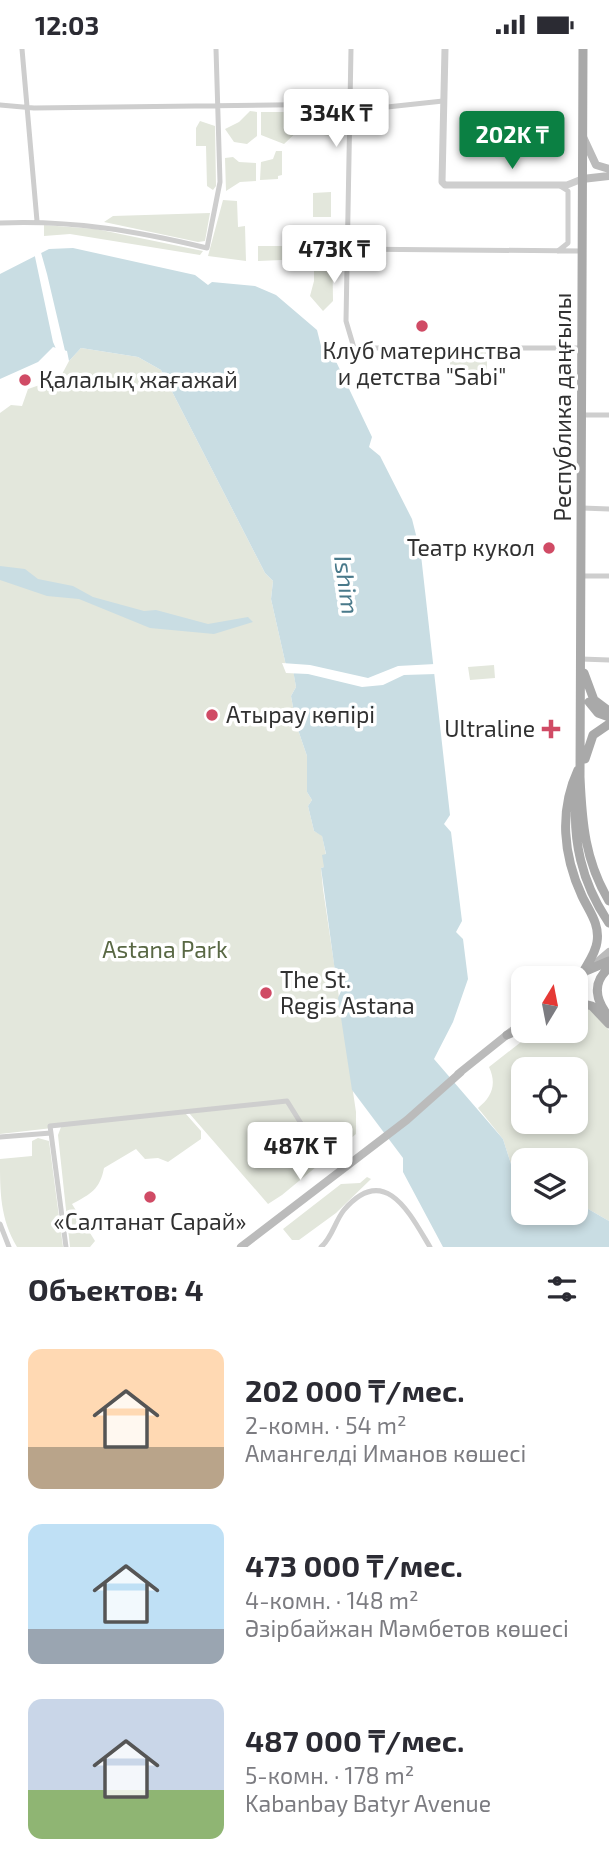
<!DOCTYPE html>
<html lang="ru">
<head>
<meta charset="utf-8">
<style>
	:root { --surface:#fff; --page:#f7f7f7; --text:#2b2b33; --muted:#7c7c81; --accent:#0b8043 }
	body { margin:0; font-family:"Exo 2",sans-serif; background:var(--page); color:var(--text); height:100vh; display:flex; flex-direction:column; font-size:26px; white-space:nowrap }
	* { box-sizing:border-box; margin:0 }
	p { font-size:23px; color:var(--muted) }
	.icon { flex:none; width:38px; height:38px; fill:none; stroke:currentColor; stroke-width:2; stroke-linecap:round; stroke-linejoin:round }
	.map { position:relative; height:1198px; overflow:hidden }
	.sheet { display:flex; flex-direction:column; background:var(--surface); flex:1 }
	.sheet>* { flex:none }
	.needle { width:46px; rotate:10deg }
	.tools { position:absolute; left:511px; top:917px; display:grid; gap:14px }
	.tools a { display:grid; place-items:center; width:77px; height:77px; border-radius:14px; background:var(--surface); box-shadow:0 4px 10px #0003; font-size:35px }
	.price { position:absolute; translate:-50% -60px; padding:0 16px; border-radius:7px; background:#fff; color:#222; font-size:23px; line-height:46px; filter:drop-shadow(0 2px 4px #0008) }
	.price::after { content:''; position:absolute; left:50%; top:42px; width:21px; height:16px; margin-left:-10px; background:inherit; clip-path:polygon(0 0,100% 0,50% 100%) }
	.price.selected { background:var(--accent); color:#fff }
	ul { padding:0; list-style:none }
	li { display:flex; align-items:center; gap:21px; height:175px; padding:0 28px }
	li span { display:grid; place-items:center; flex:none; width:196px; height:140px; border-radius:14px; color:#555 }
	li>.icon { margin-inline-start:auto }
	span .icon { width:84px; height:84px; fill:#fffc; stroke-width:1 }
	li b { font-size:30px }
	h2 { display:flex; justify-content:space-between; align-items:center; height:84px; padding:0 28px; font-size:30px }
	.status { display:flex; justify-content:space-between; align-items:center; height:49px; padding:0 35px; background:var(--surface); direction:ltr }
	.status svg { height:19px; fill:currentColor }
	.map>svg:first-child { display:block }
	.green { fill:#e3e7dc; fill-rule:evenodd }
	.water { fill:#c9dde3 }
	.pier { fill:#fff }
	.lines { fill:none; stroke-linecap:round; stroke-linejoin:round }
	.minor { stroke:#cecece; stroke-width:5 }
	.tertiary { stroke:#cecece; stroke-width:7 }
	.secondary { stroke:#bbb; stroke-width:8 }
	.primary { stroke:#a9a9a9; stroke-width:9 }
	.poi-dot { fill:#d04b65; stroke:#fff; stroke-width:2.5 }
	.labels { text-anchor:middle; stroke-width:7; stroke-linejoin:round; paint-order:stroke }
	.poi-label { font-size:23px; fill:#313131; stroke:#fff; text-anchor:start }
	.street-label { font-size:23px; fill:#313131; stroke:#fff }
	.park-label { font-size:23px; fill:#596844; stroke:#fff }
	.water-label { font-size:24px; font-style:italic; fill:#49798a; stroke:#fff }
</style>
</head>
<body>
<div class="status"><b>12:03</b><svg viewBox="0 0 49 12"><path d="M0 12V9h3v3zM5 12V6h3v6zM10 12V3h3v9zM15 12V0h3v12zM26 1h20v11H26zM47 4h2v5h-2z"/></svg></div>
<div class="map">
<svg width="609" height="1198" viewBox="0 0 609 1198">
	<rect width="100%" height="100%" fill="#fff"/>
	<!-- green -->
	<path class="green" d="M250,62L257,63V87L247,95L234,93L225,80L239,73Z
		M261,63H299L300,80L284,95L261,86Z
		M304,63H331L332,87L314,85L304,80Z
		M200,72L215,77L216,137L213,141L207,137L206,97H196V79Z
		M276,102H282V126L278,127V130L260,131L261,113L273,110Z
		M233,108L239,113L256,114V132L240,133L226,142L225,109Z
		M331,143V168H313V144Z
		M223,151L237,152L238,178L245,177L246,212L208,207Z
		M210,164L205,192L198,193L104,173L113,167Z
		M44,176L96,180L203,202L200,206L70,185L44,187Z
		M332,182L333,252L323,262L310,247L314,232V183Z
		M258,197H282V211L258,212Z
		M81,299L138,308L161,321L265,524L273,532L271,550L287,621L293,620L296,638L291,647L296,675L307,707V743L312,751L308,757L314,782L322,786L326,806L324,818L321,819L323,840L356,1063V1085L282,1146L268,1155L189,1064L186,1065L201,1082V1090L168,1113L158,1109L145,1110L136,1100L104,1119C100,1140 91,1145 72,1155L95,1192L90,1198H70L58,1086L61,1078L0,1085V364L11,356L22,357L28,340L60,329L69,312Z
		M450,303H487V325H482V328L450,327Z
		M494,616L495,629L470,631L468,618Z
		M576,955L596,963L609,981V1172L576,1153V1111H523V1124L511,1115L503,1090L478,1059C492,1048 497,1035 489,1018L535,982H576ZM523,1020H576V1073H523Z
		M38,1089L49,1092L63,1198H17C0,1169 0,1143 0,1110L32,1107V1092Z
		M367,1128L371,1130L336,1164L299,1191H292L283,1180L341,1135L360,1134Z"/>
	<!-- water -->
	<path class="water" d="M73,199L195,226L208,236L212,233L255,237L276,246L317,281L321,297L331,302L372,388L369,398L380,407L412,470L421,506L450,766L444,775L451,783L462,872L456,883L463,890L468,930L453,973L434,1010L503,1090L511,1115L523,1124V1164H576V1153L609,1172V1198H443L403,1123V1109L352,1041L338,949L342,940L336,930L321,819L324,818L322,806L326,805L322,787L314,782L308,757L312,751L307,743V707L296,675L291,647L296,638L293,621H287L271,550L273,532L265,524L161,321L138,308L81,299L69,312L67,302L53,298L38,313L0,330V225L49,200Z
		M0,517L25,520L38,530L73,537L93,548L144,562L156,561L208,575L248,568L253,573L214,585L150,579L79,550L47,547L0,531Z"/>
	<!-- pier -->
	<path class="pier" d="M40,200L47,225L66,306L57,302L53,293L34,203Z
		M282,614L310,616L368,629L398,617L435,615L436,625L404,626L383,636L362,638L308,625L286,624Z"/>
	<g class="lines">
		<!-- minor -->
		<path class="minor" d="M22,0L37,172
			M351,0L346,272L354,299H582
			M0,56L34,59L350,55
			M350,62L443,52
			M0,174C72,171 137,182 207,199L220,133L216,0
			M348,200L582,202
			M558,202L568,194V142L560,137
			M582,366H609
			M582,459L609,460
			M582,527H609
			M581,610L609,611
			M51,1084L66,1198
			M0,1088L51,1084L50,1077L287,1052L312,1092L335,1076
			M0,1175L9,1198
			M321,1198C332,1189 335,1172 344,1161C385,1113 410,1165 430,1198"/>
		<!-- tertiary -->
		<path class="tertiary" d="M445,0L442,133L445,136H567L582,130"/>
		<!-- secondary -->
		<path class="secondary" d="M583,88L596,116L609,120
			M582,130L609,127
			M576,931L609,903
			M458,1025L523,973
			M241,1198L407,1071L461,1023"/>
		<!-- primary -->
		<path class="primary" d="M583,0L580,728C582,774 585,812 609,852
			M584,624L594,651L609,662
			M589,653L598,664L609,668
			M585,710L593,686L609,675
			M578,721C559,762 563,806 582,847C589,862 600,875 597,893C596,904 586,917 581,927
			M577,742C571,789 582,835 609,874
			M609,919C591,934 596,952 609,968
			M588,921L609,912
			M576,953L592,957L609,975
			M507,986L523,979"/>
	</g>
	<!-- markers -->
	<g class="poi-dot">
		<circle cx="422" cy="277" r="7"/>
		<circle cx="25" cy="331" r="7"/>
		<circle cx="549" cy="499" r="7"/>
		<circle cx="212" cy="666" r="7"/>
		<path d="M547.5 669.5h7v7h7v7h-7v7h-7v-7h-7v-7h7z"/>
		<circle cx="266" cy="944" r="7"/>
		<circle cx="150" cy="1148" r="7"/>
	</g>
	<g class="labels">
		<!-- poi labels -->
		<g class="poi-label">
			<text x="422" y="310" text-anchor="middle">Клуб материнства<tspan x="422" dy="26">и детства "Sabi"</tspan></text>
			<text x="39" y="339">Қалалық жағажай</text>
			<text x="535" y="507" text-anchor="end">Театр кукол</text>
			<text x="226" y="674">Атырау көпірі</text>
			<text x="535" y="688" text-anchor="end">Ultraline</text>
			<text x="280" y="939">The St.<tspan x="280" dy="26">Regis Astana</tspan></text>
			<text x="150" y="1181" text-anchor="middle">«Салтанат Сарай»</text>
		</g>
		<!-- street labels -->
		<g class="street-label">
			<text transform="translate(563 358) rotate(-90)" y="8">Республика даңғылы</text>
		</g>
		<!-- park labels -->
		<g class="park-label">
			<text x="165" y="909">Astana Park</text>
		</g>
		<!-- water labels -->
		<g class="water-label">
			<text transform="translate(346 536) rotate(82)" y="8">Ishim</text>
		</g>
	</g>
</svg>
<div class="tools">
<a><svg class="needle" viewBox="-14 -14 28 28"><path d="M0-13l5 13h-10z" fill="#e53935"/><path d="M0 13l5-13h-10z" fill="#7c7c81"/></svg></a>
<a><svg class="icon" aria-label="locate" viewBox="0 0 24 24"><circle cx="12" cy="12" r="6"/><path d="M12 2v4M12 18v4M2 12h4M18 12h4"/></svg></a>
<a><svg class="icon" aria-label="layers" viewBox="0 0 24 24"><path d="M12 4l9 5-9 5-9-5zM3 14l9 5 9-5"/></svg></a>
</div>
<b class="price" style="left:336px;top:100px">334K ₸</b>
<b class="price selected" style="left:512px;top:122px">202K ₸</b>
<b class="price" style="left:334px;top:236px">473K ₸</b>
<b class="price" style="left:300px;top:1133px">487K ₸</b>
</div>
<section class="sheet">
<h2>Объектов: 4<svg class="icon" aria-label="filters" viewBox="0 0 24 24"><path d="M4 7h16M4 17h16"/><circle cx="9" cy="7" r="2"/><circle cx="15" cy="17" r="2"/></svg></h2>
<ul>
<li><span style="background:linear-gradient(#ffd9b3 70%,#b9a48a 0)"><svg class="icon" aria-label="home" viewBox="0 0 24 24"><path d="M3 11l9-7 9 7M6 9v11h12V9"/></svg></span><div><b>202 000 ₸/мес.</b><p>2-комн. · 54 m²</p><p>Амангелді Иманов көшесі</p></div></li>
<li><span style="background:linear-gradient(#bfe0f5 75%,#9aa5b1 0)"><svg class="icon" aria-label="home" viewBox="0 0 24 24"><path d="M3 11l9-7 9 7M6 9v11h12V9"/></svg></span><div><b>473 000 ₸/мес.</b><p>4-комн. · 148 m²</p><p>Әзірбайжан Мәмбетов көшесі</p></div></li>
<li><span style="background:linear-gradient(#c9d6e8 65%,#8fb573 0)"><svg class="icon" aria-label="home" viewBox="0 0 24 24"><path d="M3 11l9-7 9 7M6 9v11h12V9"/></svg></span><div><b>487 000 ₸/мес.</b><p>5-комн. · 178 m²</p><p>Kabanbay Batyr Avenue</p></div></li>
</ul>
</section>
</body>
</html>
